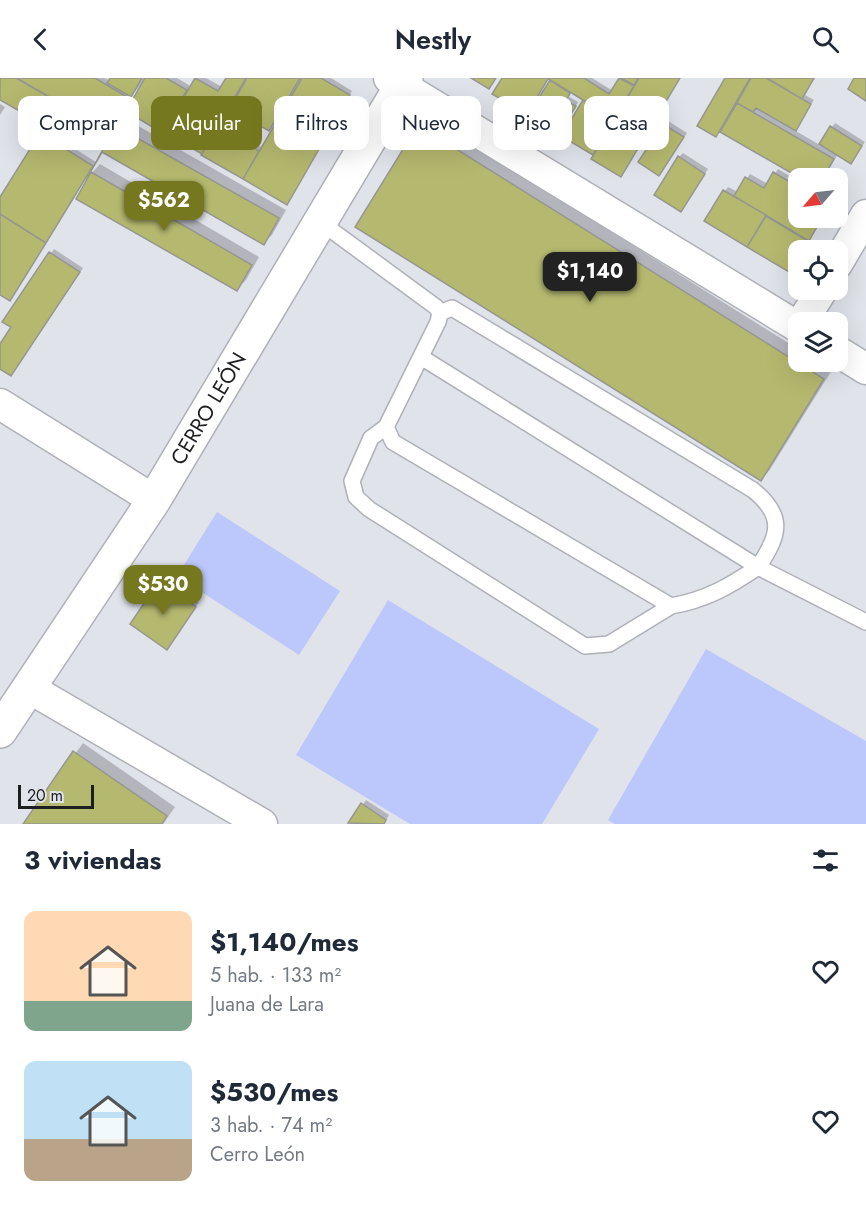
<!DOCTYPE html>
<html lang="es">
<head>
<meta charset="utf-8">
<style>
	:root { --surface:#fff; --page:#f6f6f7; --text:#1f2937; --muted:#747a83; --accent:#767820 }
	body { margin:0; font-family:Jost,sans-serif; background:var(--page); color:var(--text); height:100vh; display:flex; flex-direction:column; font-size:22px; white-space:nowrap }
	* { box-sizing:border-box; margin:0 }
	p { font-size:20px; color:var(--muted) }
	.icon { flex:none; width:33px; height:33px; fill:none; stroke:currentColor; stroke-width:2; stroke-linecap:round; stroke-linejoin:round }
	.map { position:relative; height:746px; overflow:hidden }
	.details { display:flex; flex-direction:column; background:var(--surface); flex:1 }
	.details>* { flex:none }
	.top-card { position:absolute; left:18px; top:18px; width:831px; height:54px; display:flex; gap:12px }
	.needle { width:39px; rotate:242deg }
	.fabs { position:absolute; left:788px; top:90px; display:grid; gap:12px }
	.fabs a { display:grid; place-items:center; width:60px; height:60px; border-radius:12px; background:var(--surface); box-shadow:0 6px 24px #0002; font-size:30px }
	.scale { position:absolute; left:18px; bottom:15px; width:76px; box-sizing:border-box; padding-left:6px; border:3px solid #1d1e20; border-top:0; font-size:16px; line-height:21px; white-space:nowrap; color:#1d1e20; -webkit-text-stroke:4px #e1e3eb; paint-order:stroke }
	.price { position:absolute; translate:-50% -51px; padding:0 14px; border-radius:12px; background:var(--accent); color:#fff; font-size:20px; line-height:39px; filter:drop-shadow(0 2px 3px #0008) }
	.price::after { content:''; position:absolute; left:50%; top:36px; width:18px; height:14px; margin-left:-9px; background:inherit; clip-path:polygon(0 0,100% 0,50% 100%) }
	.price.active { background:#222; color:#fff }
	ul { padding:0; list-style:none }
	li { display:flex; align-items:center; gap:18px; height:150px; padding:0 24px }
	li span { display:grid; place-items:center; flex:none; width:168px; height:120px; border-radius:12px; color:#555 }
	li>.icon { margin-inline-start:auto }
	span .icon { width:72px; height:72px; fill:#fffc; stroke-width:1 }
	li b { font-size:26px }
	h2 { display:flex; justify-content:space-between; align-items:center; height:72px; padding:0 24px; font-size:26px }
	.pill { padding:0 21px; border-radius:12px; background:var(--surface); box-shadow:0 6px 24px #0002; font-size:21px; line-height:54px }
	.pill.active { background:var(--accent); color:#fff }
	header { display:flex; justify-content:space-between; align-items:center; height:78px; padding:0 24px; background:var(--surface); font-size:27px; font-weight:600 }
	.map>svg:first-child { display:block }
	.green { fill:#bcc8fb }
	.shadow { fill:#0003; fill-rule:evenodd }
	.building { fill:#b5b96f; stroke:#969790; stroke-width:1.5 }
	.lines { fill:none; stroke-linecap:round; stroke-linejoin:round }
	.lane-casing { stroke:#afb1b8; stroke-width:18 }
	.street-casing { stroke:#afb1b8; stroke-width:33 }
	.secondary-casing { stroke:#afb1b8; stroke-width:36 }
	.lane { stroke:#fff; stroke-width:15 }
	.street { stroke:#fff; stroke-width:30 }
	.secondary { stroke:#fff; stroke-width:33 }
	.labels { text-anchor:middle; stroke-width:4.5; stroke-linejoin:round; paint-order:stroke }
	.street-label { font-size:21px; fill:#1d1e20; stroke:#e1e3eb }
</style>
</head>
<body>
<header><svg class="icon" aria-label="back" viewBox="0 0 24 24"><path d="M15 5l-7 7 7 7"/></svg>Nestly<svg class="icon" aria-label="search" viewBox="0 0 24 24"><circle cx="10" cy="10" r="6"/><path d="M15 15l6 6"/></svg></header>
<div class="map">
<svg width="866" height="746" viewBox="0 0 866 746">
	<rect width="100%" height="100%" fill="#e1e3eb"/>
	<!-- green -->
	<path class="green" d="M217,434L340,513L299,577L177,498Z
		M388,522L599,651L542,746H410L296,677Z
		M706,571L866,663V746H615L608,742Z"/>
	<!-- shadow -->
	<path class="shadow" d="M0,0H105L110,3L112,0H177L192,9L197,0H206L222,9L227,0H331L352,13L287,125L166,54L170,45L162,53L141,7L131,18L109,52L73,31L60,50L38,37L34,41L0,20ZM230,28L269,51L277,43L263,70L220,45Z
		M550,0H592L613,13L621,0H680L621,98L595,77L563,58L585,21L572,13L569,19L578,24L562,50L530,36L552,1Z
		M726,0H815L805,17L814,22L794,52L820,67L835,45L865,64L851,84L838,76L824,100H803L720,53L716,57Z
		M0,26L5,29L0,37Z
		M428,39L798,271V284H817L832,292L769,393L761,401L419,48Z
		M126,41L286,132L272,157L263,165L117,49Z
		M668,43L687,55L659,96L665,47Z
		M45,52L96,84L89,98L100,86L259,179L246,202L237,211L86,100L14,217L10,221L0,215V122Z
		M683,75L708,91L684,128L679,79Z
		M778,91L798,103V140H822L803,172H798V180L789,192L706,142L728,109L738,114L750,96L768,106Z
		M54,171L83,190L15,292L0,289V268L13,249L5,243Z
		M164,500L199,524L170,566L160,504Z
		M83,665L175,729L163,746H25Z
		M366,722L389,737L384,746L350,745Z"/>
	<!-- building -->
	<path class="building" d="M0,0H16L72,32L60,52L37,38L35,42L0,22Z
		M17,0H95L129,20L109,54Z
		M110,0H142L131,19L107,5Z
		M145,0H166L187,12L162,55L126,33Z
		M195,0L218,13L226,0H246L202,76L164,54Z
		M247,0H300L269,53L230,30Z
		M302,0H321L350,17L287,127L243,101Z
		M471,0H496L489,11Z
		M502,0H546L548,1L527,36L492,16Z
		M547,0H584L609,16L619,0L634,8L614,41Z
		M621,0H638L634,7Z
		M639,0H680L621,99L591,81Z
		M725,0H750L716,59L697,48Z
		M751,0H766L811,26L796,53L756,30L753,34L737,25Z
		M767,0H814L802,21Z
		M854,0H866V23L848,11Z
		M550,2L570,15L566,23L576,28L559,56L528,37Z
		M583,22L614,41L593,77L561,58Z
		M737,25L834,81L823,100H800L720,54Z
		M663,46L684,59L659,98L638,84Z
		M418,47L824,301L761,403L355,149Z
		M116,48L279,140L264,167L102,74L91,93Z
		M830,48L862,68L851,86L819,66Z
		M218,49L259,73L243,101L201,77Z
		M40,55L93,88L46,165L0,136V119Z
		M678,78L705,96L681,134L654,117Z
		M91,94L252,187L237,213L76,121Z
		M773,94L798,109V140H822L809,163L734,118L745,99L764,110Z
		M723,112L766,137L747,169L704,143Z
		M0,136L46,165L10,223L0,217Z
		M766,138L808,163L802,172H798V180L789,194L747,169Z
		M49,174L80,194L11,298L0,291V266L11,249L2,244Z
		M159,503L196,529L167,572L130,546Z
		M73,673L167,738L162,746H23Z
		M361,725L386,742L384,746L348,745Z"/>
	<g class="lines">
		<!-- lane casing -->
		<g class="lane-casing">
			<path id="lane" d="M319,143L436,229L440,235L438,244L386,349L393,364L671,528C706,522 730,508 758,489L866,544
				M421,279L758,489C780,457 785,438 753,412L452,230L440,235
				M386,349L371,360L352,403L356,419L369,431L585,568L609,566L671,528"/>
		</g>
		<!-- street casing -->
		<g class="street-casing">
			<path id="street" d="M389,0L798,249
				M837,186L866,137
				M802,244L822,212
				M837,273L866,291
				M0,326L154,422
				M29,610L262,746"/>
		</g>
		<!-- secondary casing -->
		<g class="secondary-casing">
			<g id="secondary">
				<path id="s1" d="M0,653L154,422L406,0"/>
			</g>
		</g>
		<!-- lane -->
		<use href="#lane" class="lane"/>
		<!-- street -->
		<use href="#street" class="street"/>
		<!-- secondary -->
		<use href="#secondary" class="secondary"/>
	</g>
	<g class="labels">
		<!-- street labels -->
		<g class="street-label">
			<text dy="7" stroke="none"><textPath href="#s1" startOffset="384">CERRO LEÓN</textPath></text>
		</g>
	</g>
</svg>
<div class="fabs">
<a><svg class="needle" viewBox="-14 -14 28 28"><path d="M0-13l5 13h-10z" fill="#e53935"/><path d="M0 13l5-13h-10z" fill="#747a83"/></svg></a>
<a><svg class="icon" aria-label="locate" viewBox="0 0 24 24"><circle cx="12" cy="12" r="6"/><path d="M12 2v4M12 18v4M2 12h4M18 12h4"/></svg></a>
<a><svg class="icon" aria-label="layers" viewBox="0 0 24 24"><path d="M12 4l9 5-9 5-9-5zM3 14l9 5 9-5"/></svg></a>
</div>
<div class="scale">20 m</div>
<b class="price" style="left:164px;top:154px">$562</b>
<b class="price active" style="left:590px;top:225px">$1,140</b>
<b class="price" style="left:163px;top:538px">$530</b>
<div class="top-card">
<a class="pill">Comprar</a>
<a class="pill active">Alquilar</a>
<a class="pill">Filtros</a>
<a class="pill">Nuevo</a>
<a class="pill">Piso</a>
<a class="pill">Casa</a>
</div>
</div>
<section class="details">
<h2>3 viviendas<svg class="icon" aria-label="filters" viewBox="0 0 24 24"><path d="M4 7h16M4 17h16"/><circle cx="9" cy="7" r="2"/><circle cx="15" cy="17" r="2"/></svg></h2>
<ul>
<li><span style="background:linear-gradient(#ffd9b3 75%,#7fa58c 0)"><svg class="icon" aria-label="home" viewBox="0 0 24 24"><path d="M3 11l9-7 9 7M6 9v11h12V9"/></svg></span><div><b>$1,140/mes</b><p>5 hab. · 133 m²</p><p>Juana de Lara</p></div><svg class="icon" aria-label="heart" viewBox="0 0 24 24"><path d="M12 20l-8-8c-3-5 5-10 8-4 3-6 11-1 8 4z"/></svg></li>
<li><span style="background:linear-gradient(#bfe0f5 65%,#b9a48a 0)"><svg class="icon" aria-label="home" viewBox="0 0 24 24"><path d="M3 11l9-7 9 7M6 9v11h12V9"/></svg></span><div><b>$530/mes</b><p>3 hab. · 74 m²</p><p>Cerro León</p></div><svg class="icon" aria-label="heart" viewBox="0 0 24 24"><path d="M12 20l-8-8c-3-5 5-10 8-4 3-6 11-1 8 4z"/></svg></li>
</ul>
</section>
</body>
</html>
